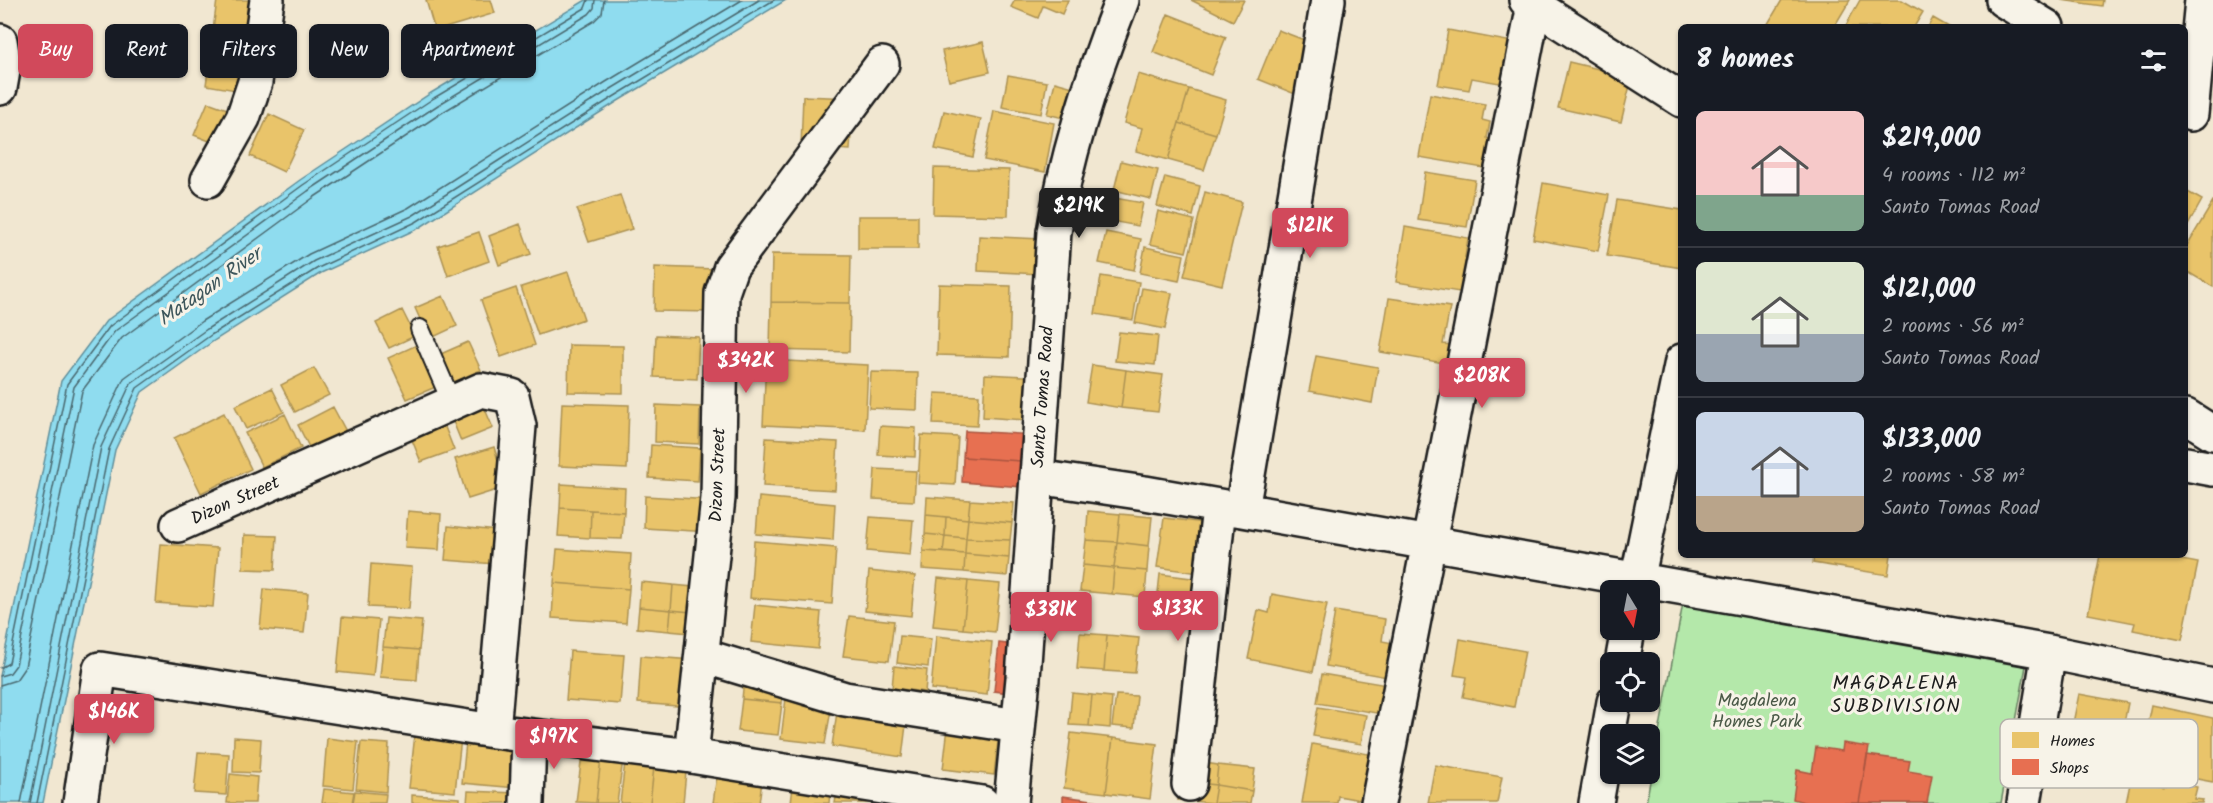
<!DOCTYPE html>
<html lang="en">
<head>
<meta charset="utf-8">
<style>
	:root { --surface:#171b24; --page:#20242c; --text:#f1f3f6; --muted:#9ea1a6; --line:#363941; --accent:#d1495b }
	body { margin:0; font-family:Kalam,sans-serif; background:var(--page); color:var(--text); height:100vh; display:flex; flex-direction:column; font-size:22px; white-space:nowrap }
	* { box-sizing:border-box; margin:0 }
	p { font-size:20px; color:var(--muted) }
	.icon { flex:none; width:33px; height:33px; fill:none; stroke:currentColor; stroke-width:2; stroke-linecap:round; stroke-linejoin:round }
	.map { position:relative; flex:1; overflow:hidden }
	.drawer { position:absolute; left:1678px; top:24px; width:510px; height:534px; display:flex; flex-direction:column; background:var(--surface); border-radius:9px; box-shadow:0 2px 4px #0004 }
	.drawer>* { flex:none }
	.hud { position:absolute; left:18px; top:24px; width:570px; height:54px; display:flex; gap:12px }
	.needle { width:39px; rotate:170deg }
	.tools { position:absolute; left:1600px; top:580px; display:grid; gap:12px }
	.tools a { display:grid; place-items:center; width:60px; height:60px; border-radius:9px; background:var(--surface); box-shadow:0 2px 4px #0004; font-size:30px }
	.price { position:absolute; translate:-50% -51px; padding:0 14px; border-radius:6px; background:var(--accent); color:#fff; font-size:20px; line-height:39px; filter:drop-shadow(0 2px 3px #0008) }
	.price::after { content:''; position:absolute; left:50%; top:36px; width:18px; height:14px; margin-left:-9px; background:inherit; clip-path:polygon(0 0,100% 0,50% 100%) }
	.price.current { background:#222; color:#fff }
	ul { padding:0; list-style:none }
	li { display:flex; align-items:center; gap:18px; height:150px; padding:0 18px }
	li+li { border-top:2px solid var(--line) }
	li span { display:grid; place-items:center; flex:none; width:168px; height:120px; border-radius:9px; color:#555 }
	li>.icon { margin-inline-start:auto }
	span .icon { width:72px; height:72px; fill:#fffc; stroke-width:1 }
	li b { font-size:26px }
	h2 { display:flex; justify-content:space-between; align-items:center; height:72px; padding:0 18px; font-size:26px }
	.tag { padding:0 21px; border-radius:9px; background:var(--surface); box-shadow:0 2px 4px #0004; font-size:21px; line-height:54px }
	.tag.current { background:var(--accent); color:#fff }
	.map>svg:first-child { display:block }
	.green { fill:#b4e8aa; stroke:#688263; stroke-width:1.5 }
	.water { fill:#8fdcef; stroke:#618f9b; stroke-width:1.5 }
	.homes { fill:#e9c46a; stroke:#ac9253; stroke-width:1.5 }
	.shops { fill:#e76f51; stroke:#aa5641; stroke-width:1.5 }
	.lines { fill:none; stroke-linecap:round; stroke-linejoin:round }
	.shore { stroke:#4a6970; stroke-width:1.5 }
	.service-casing { stroke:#1c1c1c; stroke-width:22 }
	.minor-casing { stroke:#1c1c1c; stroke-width:38 }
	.tertiary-casing { stroke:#1c1c1c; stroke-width:38 }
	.service { stroke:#f7f3e8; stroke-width:18 }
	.minor { stroke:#f7f3e8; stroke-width:33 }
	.tertiary { stroke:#f7f3e8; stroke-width:33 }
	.labels { text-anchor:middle; stroke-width:6; stroke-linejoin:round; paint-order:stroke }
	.street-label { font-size:18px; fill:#1c1c1c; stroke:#f7f3e8 }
	.park-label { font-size:18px; fill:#4a5947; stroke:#f7f3e8 }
	.water-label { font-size:20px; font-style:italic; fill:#3e565b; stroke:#f7f3e8 }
	.neighbourhood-label { font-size:20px; letter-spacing:1.5px; fill:#1c1c1c; stroke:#f7f3e8 }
	.key { fill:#f7f3e8; stroke:#b5b2ab; stroke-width:1.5 }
	.key-label { font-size:16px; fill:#1c1c1c }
</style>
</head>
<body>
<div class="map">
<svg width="2213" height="803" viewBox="0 0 2213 803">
	<rect width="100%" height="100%" fill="#f1e7d1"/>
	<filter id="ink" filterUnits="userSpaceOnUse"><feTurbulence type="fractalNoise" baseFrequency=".0167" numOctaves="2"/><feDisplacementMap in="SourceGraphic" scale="12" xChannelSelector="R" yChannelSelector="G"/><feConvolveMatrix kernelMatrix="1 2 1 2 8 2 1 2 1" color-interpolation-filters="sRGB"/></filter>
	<g filter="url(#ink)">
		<!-- green -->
		<path class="green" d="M1683,603L2026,666L2001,803H1646Z"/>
		<!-- water -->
		<path class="water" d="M586,0H786L618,101L419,228L321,273L215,340L142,392L115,450L43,803H0V676L61,381L106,321L300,180L431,93Z"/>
		<!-- homes -->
		<path class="homes" d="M217,0H262L258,35L213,30Z
			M426,0H491L495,13L435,31Z
			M1015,0H1068L1062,14L1043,6L1038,18L1011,7Z
			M1191,0H1244L1233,21Z
			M1782,0H1850L1834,27H1766Z
			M1860,0H1902L1923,12L1914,27H1845Z
			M2061,0H2103L2102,6Z
			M1168,14L1226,37L1211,75L1153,52Z
			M1933,18L1949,27H1928Z
			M1278,30L1320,46L1300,96L1258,79Z
			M1448,30L1518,43L1510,85L1472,78L1469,90L1438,85Z
			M983,42L990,72L949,81L942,51Z
			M211,50L253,57L248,92L206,85Z
			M1569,62L1632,77L1621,122L1558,108Z
			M1138,74L1189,89L1168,160L1136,151L1142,128L1124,123Z
			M1008,75L1047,82L1041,114L1002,107Z
			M1055,82L1084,90L1076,121L1047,114Z
			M1189,89L1226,100L1216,134L1179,123Z
			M1430,94L1485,104L1482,120L1490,122L1487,138L1500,145L1495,170L1419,157Z
			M803,96L853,98L850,150L801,147Z
			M208,102L238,113L225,147L194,135Z
			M944,111L981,119L973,157L935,149Z
			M994,111L1054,123L1045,172L984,160Z
			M269,114L304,130L284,172L250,156Z
			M1179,123L1216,134L1204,170L1168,160Z
			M1121,161L1158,170L1151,199L1114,190Z
			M934,168L1009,170L1008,216L933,214Z
			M1425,172L1475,180L1467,227L1418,220Z
			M1165,177L1200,186L1193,216L1157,206Z
			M1543,183L1609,195L1598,251L1533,239Z
			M2186,191L2202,200L2186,229Z
			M1205,192L1242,202L1222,285L1184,276Z
			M620,195L632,229L589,242L577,209Z
			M1109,197L1143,203L1138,226L1105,220Z
			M1617,200L1682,210V268L1607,256Z
			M2213,202V287L2186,271V247Z
			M1158,211L1194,220L1186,252L1150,244Z
			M858,216H918V249H858Z
			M520,224L531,254L499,265L489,236Z
			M1405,227L1468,238L1465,257L1479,259L1472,294L1396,282Z
			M479,232L489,261L448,276L438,246Z
			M1106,232L1141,239L1134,270L1099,263Z
			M979,236L1042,239L1041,274L978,271Z
			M1145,247L1184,255L1179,281L1140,273Z
			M772,254L851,255L850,303L771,302Z
			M655,267L716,269L714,312L654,311Z
			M568,272L584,319L538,335L521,287Z
			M1101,276L1139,282L1133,320L1095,314Z
			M939,284L1011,286L1009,357L937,355Z
			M516,288L535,345L501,357L481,300Z
			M1142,288L1172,293L1165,329L1135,323Z
			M443,296L457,326L429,339L415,308Z
			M1389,298L1450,307L1443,344L1452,345L1449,364L1380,352Z
			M771,302L850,303L849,352L770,350Z
			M402,310L415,336L389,348L376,323Z
			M1119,332L1158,336L1155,365L1115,361Z
			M656,335L699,337L697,379L654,377Z
			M468,342L481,370L447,385L434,357Z
			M419,344L438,386L407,399L388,358Z
			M569,345L623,346V393L568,392Z
			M1316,356L1378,367L1372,403L1309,391Z
			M766,360L868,365L865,430L763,425Z
			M1092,365L1126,370L1121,408L1086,402Z
			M314,368L329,395L295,412L281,385Z
			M1126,370L1163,375L1158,412L1121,408Z
			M871,372L918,373L917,410L869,408Z
			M985,374L1042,377L1039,421L983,417Z
			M272,388L284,412L246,429L235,406Z
			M935,393L979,395L977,426L933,424Z
			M482,402L493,428L461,441L450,414Z
			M562,403L629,405L627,469L559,466Z
			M656,405L700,407L699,444L655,442Z
			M333,407L349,437L313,455L298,425Z
			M224,413L251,469L201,493L174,438Z
			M285,414L301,448L262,467L245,433Z
			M443,422L454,450L421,462L410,435Z
			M880,426L916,428L915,457L878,455Z
			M921,435L958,437L955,485L918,483Z
			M766,438L838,442L835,490L763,486Z
			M651,445L700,448L698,481L649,478Z
			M494,447L506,487L468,499L455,459Z
			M875,469L916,471L914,501L873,499Z
			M561,484L625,488L624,512L560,508Z
			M645,496L712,500L710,532L644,528Z
			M759,497L835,504L833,540L756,534Z
			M927,497L970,500L968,519L926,515Z
			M970,500L1014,503L1012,523L968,519Z
			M560,508L591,510L590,538L558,536Z
			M591,510L624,512L622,539L590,538Z
			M408,511L441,514L439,550L405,548Z
			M1088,511L1120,514L1117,542L1086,540Z
			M1120,514L1152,517L1149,546L1117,542Z
			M926,515L946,517L945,536L925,534Z
			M870,517L913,520L910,555L867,551Z
			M946,517L968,519L966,538L945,536Z
			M1164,518L1205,523L1199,573L1157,567Z
			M968,519L1012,523L1010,540L966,538Z
			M448,526L498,531L495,564L445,560Z
			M925,534L945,536L943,552L923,551Z
			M244,535L277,536L275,570L243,569Z
			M945,536L966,538L965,554L943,552Z
			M966,538L1010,540L1009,558L965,554Z
			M1086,540L1117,542L1114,568L1083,565Z
			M754,541L836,548L832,604L750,598Z
			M1117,542L1149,546L1147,571L1114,568Z
			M161,544L218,548L213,607L156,603Z
			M557,549L631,554L629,589L554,583Z
			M923,551L965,554L964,572L922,569Z
			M965,554L1009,558L1007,576L964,572Z
			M1814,555H1891L1888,575L1813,563Z
			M2100,555H2156L2198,563L2182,640L2133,630L2135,623L2088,614Z
			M371,564L412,567L409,609L368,607Z
			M1083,565L1114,568L1112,594L1080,591Z
			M1114,568L1147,571L1145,597L1112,594Z
			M869,571L915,576L911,616L865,611Z
			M1160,574L1207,580L1203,617L1156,611Z
			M938,578L968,581L963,629L933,626Z
			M968,581L1000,584L995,632L963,629Z
			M641,582L673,585L671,610L639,607Z
			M554,583L629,589L626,623L552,618Z
			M673,585L704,588L701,613L671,610Z
			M264,589L308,593L304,633L260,629Z
			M1272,594L1327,604L1313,672L1248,659L1258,610L1269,613Z
			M755,605L821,612L818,649L751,642Z
			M639,607L671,610L669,631L637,628Z
			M671,610L701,613L700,634L669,631Z
			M1335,611L1385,619L1382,641L1393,643L1387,677L1326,666Z
			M849,616L894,621L889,661L843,656Z
			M342,617L379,620L373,676L337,672Z
			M386,618L422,621L419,650L383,647Z
			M1080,633L1107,635L1104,671L1077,669Z
			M1107,635L1139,638L1135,673L1104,671Z
			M900,636L931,639L928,667L897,663Z
			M936,636L992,642L987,695L931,689Z
			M1460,639L1525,651L1514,707L1463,697L1467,677L1454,675Z
			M383,647L419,650L417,680L380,677Z
			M570,651L624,655L620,704L566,700Z
			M641,656L693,660L690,707L638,703Z
			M894,666L927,670L925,692L892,688Z
			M745,671L783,688L782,703L742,699Z
			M1322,674L1387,685L1382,714L1317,703Z
			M787,690L832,704L825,744L781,739Z
			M1072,693L1092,695L1089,726L1069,725Z
			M2079,694L2128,703L2116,762L2067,752Z
			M1092,695L1112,697L1110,728L1089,726Z
			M1116,695L1137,696L1134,728L1112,726Z
			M742,699L782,703L778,735L738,731Z
			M838,705L907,717L902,757L832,746Z
			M2152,705L2213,718V782L2139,768Z
			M1318,707L1366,715L1361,744L1313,736Z
			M949,719L1000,725L994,775L943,769Z
			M416,725L462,729L455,792L409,788Z
			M467,732L510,745L517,788L462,783Z
			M1071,733L1113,738L1106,793L1064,788Z
			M234,737L261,739L259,773L233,772Z
			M327,738L358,742L353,789L323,786Z
			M1113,738L1157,744L1150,799L1106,793Z
			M361,742L389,744L386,792L356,789Z
			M1312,744L1380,756L1371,802L1338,796L1337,803H1302Z
			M583,747L602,749L596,803L576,802Z
			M602,749L624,752L617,803H596Z
			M198,752L229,754L226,795L194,793Z
			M626,755L655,758L650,803H620Z
			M655,758L687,761L683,803H650Z
			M1183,760L1218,765L1216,785L1180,781Z
			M1218,765L1255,769L1252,791L1216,785Z
			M1435,765L1502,777L1497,803H1428Z
			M230,774L257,777L255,803H227Z
			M717,775L762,781L759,803H713Z
			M2131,779L2164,786L2169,781L2197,787L2194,799L2203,800L2202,803H2126Z
			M1180,781L1216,785L1213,803L1178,800Z
			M1216,785L1252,791L1250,803H1213Z
			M793,787L830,792L829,803H791Z
			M324,789L354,792L352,803H322Z
			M355,791L386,794L385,803H353Z
			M468,791L519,793V803H467Z
			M837,792L904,803H835Z
			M412,795L460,798V803H412Z"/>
		<!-- shops -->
		<path class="shops" d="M965,431L1038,435L1036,462L963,457Z
			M963,457L1036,462L1035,488L962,482Z
			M999,643L1031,647L1026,695L994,691Z
			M1843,743L1869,747L1859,803H1807L1793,799L1797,770L1812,773L1816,747L1842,751Z
			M1867,755L1910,761L1908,771L1932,775L1927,803H1859Z
			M1063,796L1099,801V803H1063Z"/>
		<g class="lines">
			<!-- shore -->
			<path class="shore" d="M0,668L9,663L67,384L110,326L303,185L434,98L585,8L588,0
				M0,676L10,673L16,665L74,387L115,331L308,191L438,105L589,14L594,8L595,0
				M0,685L16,680L25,667L82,391L122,338L313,198L443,112L594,21L602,13L604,0
				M21,803L93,445L124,378L202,321L309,254L408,208L606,82L742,0
				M30,803L101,447L131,383L207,329L314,261L412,216L611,89L759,0
				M37,803L109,449L137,388L211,335L318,268L416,222L615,96L774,0"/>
			<!-- service casing -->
			<g class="service-casing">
				<path id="service" d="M420,329L452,403"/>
			</g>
			<!-- minor casing -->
			<g class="minor-casing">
				<path id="minor" d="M1526,0L1682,100
					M2003,0L2047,27
					M0,41L4,65L0,88
					M2191,114L2202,0
					M208,180L243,118L255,82L267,0
					M2186,416L2213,433
					M2186,464L2213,469
					M1037,477L1145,493L2049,652L2213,686
					M1242,510L1328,0
					M178,525L481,390L512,396L519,426L493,731
					M1635,591L1682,361
					M703,656L845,699L1018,726
					M1622,663L1628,630
					M691,756L718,498L722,293L731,267L882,64
					M1189,784L1219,507
					M80,803L100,669L493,731L691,756L982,803
					M527,803L529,736
					M1378,803L1534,5
					M1596,803L1614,702
					M2024,803L2049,652"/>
			</g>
			<!-- tertiary casing -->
			<g class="tertiary-casing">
				<path id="tertiary" d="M1011,803L1023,678L1054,232C1067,152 1092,76 1122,0"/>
			</g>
			<!-- service -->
			<use href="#service" class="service"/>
			<!-- minor -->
			<use href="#minor" class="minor"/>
			<!-- tertiary -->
			<use href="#tertiary" class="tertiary"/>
		</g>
	</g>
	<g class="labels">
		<!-- street labels -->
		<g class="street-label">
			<text transform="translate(1042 397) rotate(-86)" y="6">Santo Tomas Road</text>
			<text transform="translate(717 475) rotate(-88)" y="6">Dizon Street</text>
			<text transform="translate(235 500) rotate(-24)" y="6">Dizon Street</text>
		</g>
		<!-- park labels -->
		<g class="park-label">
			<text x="1757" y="706">Magdalena<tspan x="1757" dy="21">Homes Park</tspan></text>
		</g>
		<!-- water labels -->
		<g class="water-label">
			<text transform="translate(209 286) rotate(-35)" y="7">Matagan River</text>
		</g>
		<!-- neighbourhood labels -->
		<g class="neighbourhood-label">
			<text x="1896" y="689">MAGDALENA<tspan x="1896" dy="23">SUBDIVISION</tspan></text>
		</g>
	</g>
	<!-- legend -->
	<rect x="2000" y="719" width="198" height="69" rx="9" class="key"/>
	<rect x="2012" y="732" width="27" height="16" fill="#e9c46a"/>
	<rect x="2012" y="759" width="27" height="16" fill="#e76f51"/>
	<g class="key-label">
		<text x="2050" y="746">Homes</text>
		<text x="2050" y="773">Shops</text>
	</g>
</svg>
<div class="tools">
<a><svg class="needle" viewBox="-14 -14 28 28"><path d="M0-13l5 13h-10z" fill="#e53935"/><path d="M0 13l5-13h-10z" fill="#9ea1a6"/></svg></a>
<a><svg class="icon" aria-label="locate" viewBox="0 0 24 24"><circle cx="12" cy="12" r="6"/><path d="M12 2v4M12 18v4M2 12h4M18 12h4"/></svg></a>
<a><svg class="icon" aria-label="layers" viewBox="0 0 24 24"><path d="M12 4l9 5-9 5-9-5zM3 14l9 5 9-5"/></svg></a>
</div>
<b class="price current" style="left:1079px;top:239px">$219K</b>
<b class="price" style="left:1310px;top:259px">$121K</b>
<b class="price" style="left:746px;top:394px">$342K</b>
<b class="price" style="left:1482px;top:409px">$208K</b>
<b class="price" style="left:1178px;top:642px">$133K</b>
<b class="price" style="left:1051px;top:643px">$381K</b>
<b class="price" style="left:114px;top:745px">$146K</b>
<b class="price" style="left:554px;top:770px">$197K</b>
<div class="hud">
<a class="tag current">Buy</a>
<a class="tag">Rent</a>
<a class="tag">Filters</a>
<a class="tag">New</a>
<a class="tag">Apartment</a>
</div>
<section class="drawer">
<h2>8 homes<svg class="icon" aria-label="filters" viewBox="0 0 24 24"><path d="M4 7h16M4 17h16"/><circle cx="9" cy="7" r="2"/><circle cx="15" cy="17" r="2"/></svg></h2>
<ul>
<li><span style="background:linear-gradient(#f6c9c9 70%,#7fa58c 0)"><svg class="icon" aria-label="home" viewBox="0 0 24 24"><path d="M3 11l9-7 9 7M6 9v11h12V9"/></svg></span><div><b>$219,000</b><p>4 rooms · 112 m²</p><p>Santo Tomas Road</p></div></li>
<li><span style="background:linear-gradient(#dfe7d0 60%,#9aa5b1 0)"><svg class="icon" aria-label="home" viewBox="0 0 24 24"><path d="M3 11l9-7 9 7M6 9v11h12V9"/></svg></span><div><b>$121,000</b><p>2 rooms · 56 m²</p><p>Santo Tomas Road</p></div></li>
<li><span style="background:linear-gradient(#c9d6e8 70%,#b9a48a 0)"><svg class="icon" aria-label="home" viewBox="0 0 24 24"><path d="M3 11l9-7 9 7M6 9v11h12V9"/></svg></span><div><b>$133,000</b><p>2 rooms · 58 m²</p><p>Santo Tomas Road</p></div></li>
</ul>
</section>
</div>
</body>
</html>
